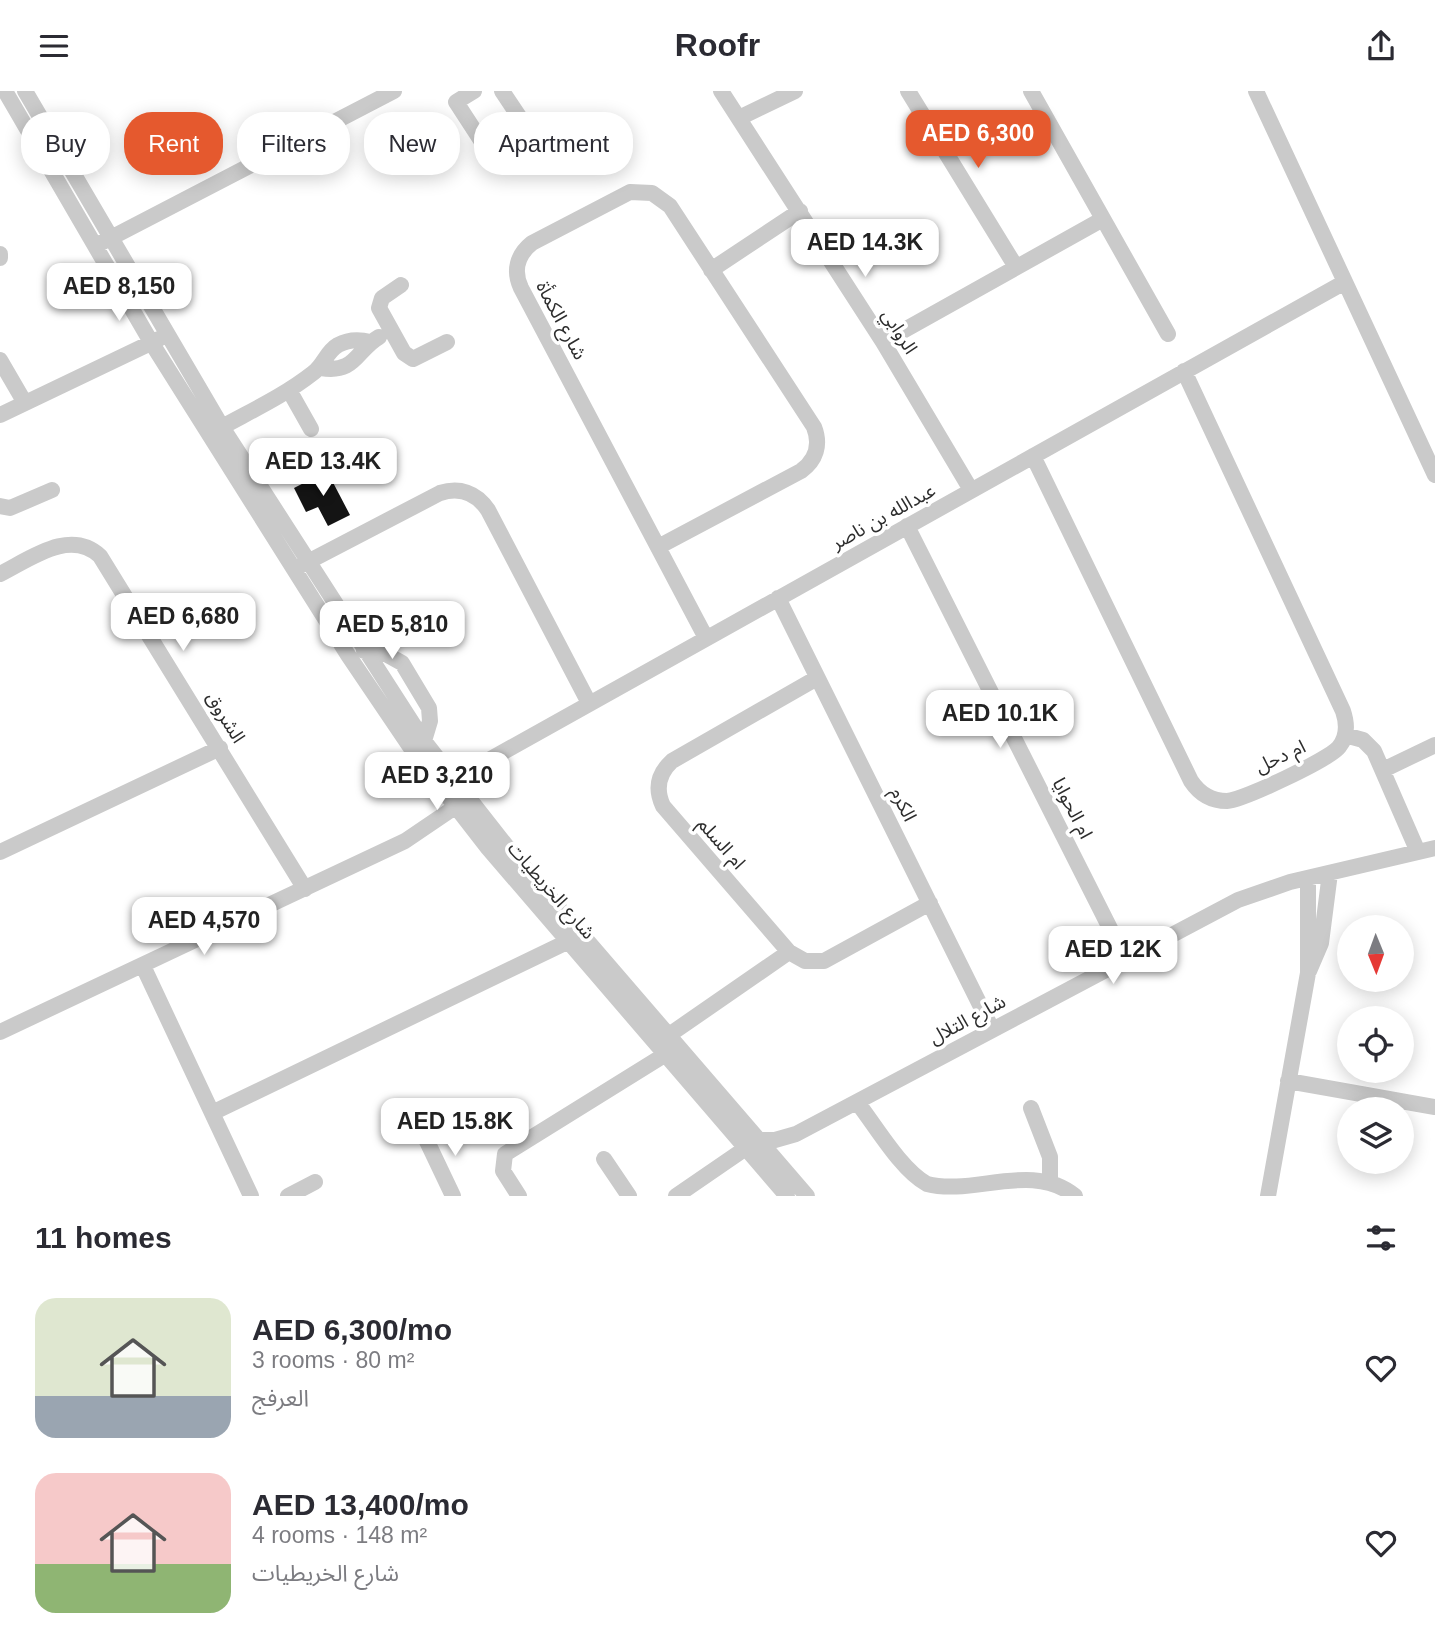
<!DOCTYPE html>
<html lang="en">
<head>
<meta charset="utf-8">
<style>
	:root { --surface:#fff; --page:#f2f2f3; --text:#2b2b33; --muted:#7c7c81; --accent:#e5592e }
	body { margin:0; font-family:Arial,"Noto Sans Arabic",sans-serif; background:var(--page); color:var(--text); height:100vh; display:flex; flex-direction:column; font-size:26px; white-space:nowrap }
	* { box-sizing:border-box; margin:0 }
	p { font-size:23px; color:var(--muted) }
	.icon { flex:none; width:38px; height:38px; fill:none; stroke:currentColor; stroke-width:2; stroke-linecap:round; stroke-linejoin:round }
	.map { position:relative; height:1105px; overflow:hidden }
	.sheet { display:flex; flex-direction:column; background:var(--surface); flex:1 }
	.sheet>* { flex:none }
	.top-card { position:absolute; left:21px; top:21px; width:700px; height:63px; display:flex; gap:14px }
	.needle { width:46px; rotate:179deg }
	.fabs { position:absolute; left:1337px; top:824px; display:grid; gap:14px }
	.fabs a { display:grid; place-items:center; width:77px; height:77px; border-radius:50%; background:var(--surface); box-shadow:0 4px 18px #0003; font-size:35px }
	.price { position:absolute; translate:-50% -60px; padding:0 16px; border-radius:14px; background:#fff; color:#222; font-size:23px; line-height:46px; filter:drop-shadow(0 2px 4px #0008) }
	.price::after { content:''; position:absolute; left:50%; top:42px; width:21px; height:16px; margin-left:-10px; background:inherit; clip-path:polygon(0 0,100% 0,50% 100%) }
	.price.selected { background:var(--accent); color:#fff }
	ul { padding:0; list-style:none }
	li { display:flex; align-items:center; gap:21px; height:175px; padding:0 35px }
	li span { display:grid; place-items:center; flex:none; width:196px; height:140px; border-radius:21px; color:#555 }
	li>.icon { margin-inline-start:auto }
	span .icon { width:84px; height:84px; fill:#fffc; stroke-width:1 }
	li b { font-size:30px }
	h2 { display:flex; justify-content:space-between; align-items:center; height:84px; padding:0 35px; font-size:30px }
	.pill { padding:0 24px; border-radius:28px; background:var(--surface); box-shadow:0 4px 18px #0003; font-size:24px; line-height:63px }
	.pill.selected { background:var(--accent); color:#fff }
	header { display:flex; justify-content:space-between; align-items:center; height:91px; padding:0 35px; background:var(--surface); font-size:32px; font-weight:700 }
	.map>svg:first-child { display:block }
	.building { fill:#141414 }
	.lines { fill:none; stroke-linecap:round; stroke-linejoin:round }
	.minor { stroke:#cacaca; stroke-width:16 }
	.labels { text-anchor:middle; stroke-width:7; stroke-linejoin:round; paint-order:stroke }
	.street-label { font-size:19px; fill:#2d2d2d; stroke:#fff }
</style>
</head>
<body>
<header><svg class="icon" aria-label="menu" viewBox="0 0 24 24"><path d="M4 6h16M4 12h16M4 18h16"/></svg>Roofr<svg class="icon" aria-label="share" viewBox="0 0 24 24"><path d="M12 15V3M7 8l5-5 5 5M5 13v7h14v-7"/></svg></header>
<div class="map">
<svg width="1435" height="1105" viewBox="0 0 1435 1105">
	<rect width="100%" height="100%" fill="#fff"/>
	<!-- building -->
	<path class="building" d="M327,380L350,424L328,435L318,416L306,421L294,397Z"/>
	<g class="lines">
		<!-- minor -->
		<path class="minor" d="M5,0L151,251L348,564L415,663L488,757L787,1105
			M25,0L222,336L424,650L515,766L807,1105
			M474,0L456,11L482,51L491,55L518,42L522,37L520,27L502,0
			M721,0L883,251L971,399
			M908,0L1016,176
			M1031,0L1168,243
			M1256,0L1435,384
			M739,27L795,0
			M101,152L394,0
			M0,163V167
			M711,179L800,120
			M401,194L382,207L379,217L404,262L413,268L447,251
			M883,251L1103,128
			M0,269L25,312
			M321,277C356,283 356,259 379,246
			M289,299L311,338
			M0,324L159,248
			M222,336C253,319 285,304 313,282C324,274 326,261 338,254C349,248 359,248 370,251
			M1033,365L1191,690C1199,702 1211,710 1227,710C1243,709 1330,668 1339,656C1348,645 1347,632 1343,620L1184,280
			M0,415L10,417L52,399
			M907,435L1125,867
			M658,456L801,380C816,369 821,354 814,336L670,115L652,102L630,101L532,152C517,164 513,180 521,197L706,547
			M300,475L440,402C459,396 476,401 488,419L589,612
			M0,483C30,468 70,437 100,465L305,798
			M778,507L992,938
			M364,560L384,562L402,572L429,617L430,630L424,650
			M817,587L672,670C658,683 655,698 663,715L789,861L805,870H824L930,812
			M1345,644L1363,649L1374,660L1418,761
			M1383,679L1435,654
			M446,693L1345,191
			M0,761L220,657
			M143,875L251,1105
			M1309,880L1321,852L1330,782
			M0,941L405,750L464,710
			M669,944L789,861
			M1288,990L1435,1016
			M857,1011C875,1034 901,1079 927,1093C974,1105 1032,1070 1075,1105
			M1031,1017L1050,1066V1092
			M212,1022L569,850
			M424,1044L453,1105
			M759,1049H775L796,1043L1238,809L1290,791L1435,757
			M604,1068L629,1105
			M288,1105L315,1091
			M519,1105L503,1080L505,1063L666,963
			M676,1105L746,1057
			M1268,1105L1308,882V787"/>
	</g>
	<g class="labels">
		<!-- street labels -->
		<g class="street-label">
			<text transform="translate(562 229) rotate(62)" y="7">شارع الكمأة</text>
			<text transform="translate(900 240) rotate(58)" y="7">الروابي</text>
			<text transform="translate(883 425) rotate(-29)" y="7">عبدالله بن ناصر</text>
			<text transform="translate(226 626) rotate(58)" y="7">الشروق</text>
			<text transform="translate(1280 665) rotate(-25)" y="7">ام دحل</text>
			<text transform="translate(904 713) rotate(64)" y="7">الكرم</text>
			<text transform="translate(1073 717) rotate(63)" y="7">ام الحوايا</text>
			<text transform="translate(722 752) rotate(49)" y="7">ام السلم</text>
			<text transform="translate(552 799) rotate(49)" y="7">شارع الخريطيات</text>
			<text transform="translate(967 928) rotate(-28)" y="7">شارع التلال</text>
		</g>
	</g>
</svg>
<div class="fabs">
<a><svg class="needle" viewBox="-14 -14 28 28"><path d="M0-13l5 13h-10z" fill="#e53935"/><path d="M0 13l5-13h-10z" fill="#7c7c81"/></svg></a>
<a><svg class="icon" aria-label="locate" viewBox="0 0 24 24"><circle cx="12" cy="12" r="6"/><path d="M12 2v4M12 18v4M2 12h4M18 12h4"/></svg></a>
<a><svg class="icon" aria-label="layers" viewBox="0 0 24 24"><path d="M12 4l9 5-9 5-9-5zM3 14l9 5 9-5"/></svg></a>
</div>
<b class="price selected" style="left:978px;top:79px">AED 6,300</b>
<b class="price" style="left:865px;top:188px">AED 14.3K</b>
<b class="price" style="left:119px;top:232px">AED 8,150</b>
<b class="price" style="left:323px;top:407px">AED 13.4K</b>
<b class="price" style="left:183px;top:562px">AED 6,680</b>
<b class="price" style="left:392px;top:570px">AED 5,810</b>
<b class="price" style="left:1000px;top:659px">AED 10.1K</b>
<b class="price" style="left:437px;top:721px">AED 3,210</b>
<b class="price" style="left:204px;top:866px">AED 4,570</b>
<b class="price" style="left:1113px;top:895px">AED 12K</b>
<b class="price" style="left:455px;top:1067px">AED 15.8K</b>
<div class="top-card">
<a class="pill">Buy</a>
<a class="pill selected">Rent</a>
<a class="pill">Filters</a>
<a class="pill">New</a>
<a class="pill">Apartment</a>
</div>
</div>
<section class="sheet">
<h2>11 homes<svg class="icon" aria-label="filters" viewBox="0 0 24 24"><path d="M4 7h16M4 17h16"/><circle cx="9" cy="7" r="2"/><circle cx="15" cy="17" r="2"/></svg></h2>
<ul>
<li><span style="background:linear-gradient(#dfe7d0 70%,#9aa5b1 0)"><svg class="icon" aria-label="home" viewBox="0 0 24 24"><path d="M3 11l9-7 9 7M6 9v11h12V9"/></svg></span><div><b>AED 6,300/mo</b><p>3 rooms · 80 m²</p><p>العرفج</p></div><svg class="icon" aria-label="heart" viewBox="0 0 24 24"><path d="M12 20l-8-8c-3-5 5-10 8-4 3-6 11-1 8 4z"/></svg></li>
<li><span style="background:linear-gradient(#f6c9c9 65%,#8fb573 0)"><svg class="icon" aria-label="home" viewBox="0 0 24 24"><path d="M3 11l9-7 9 7M6 9v11h12V9"/></svg></span><div><b>AED 13,400/mo</b><p>4 rooms · 148 m²</p><p>شارع الخريطيات</p></div><svg class="icon" aria-label="heart" viewBox="0 0 24 24"><path d="M12 20l-8-8c-3-5 5-10 8-4 3-6 11-1 8 4z"/></svg></li>
</ul>
</section>
</body>
</html>
